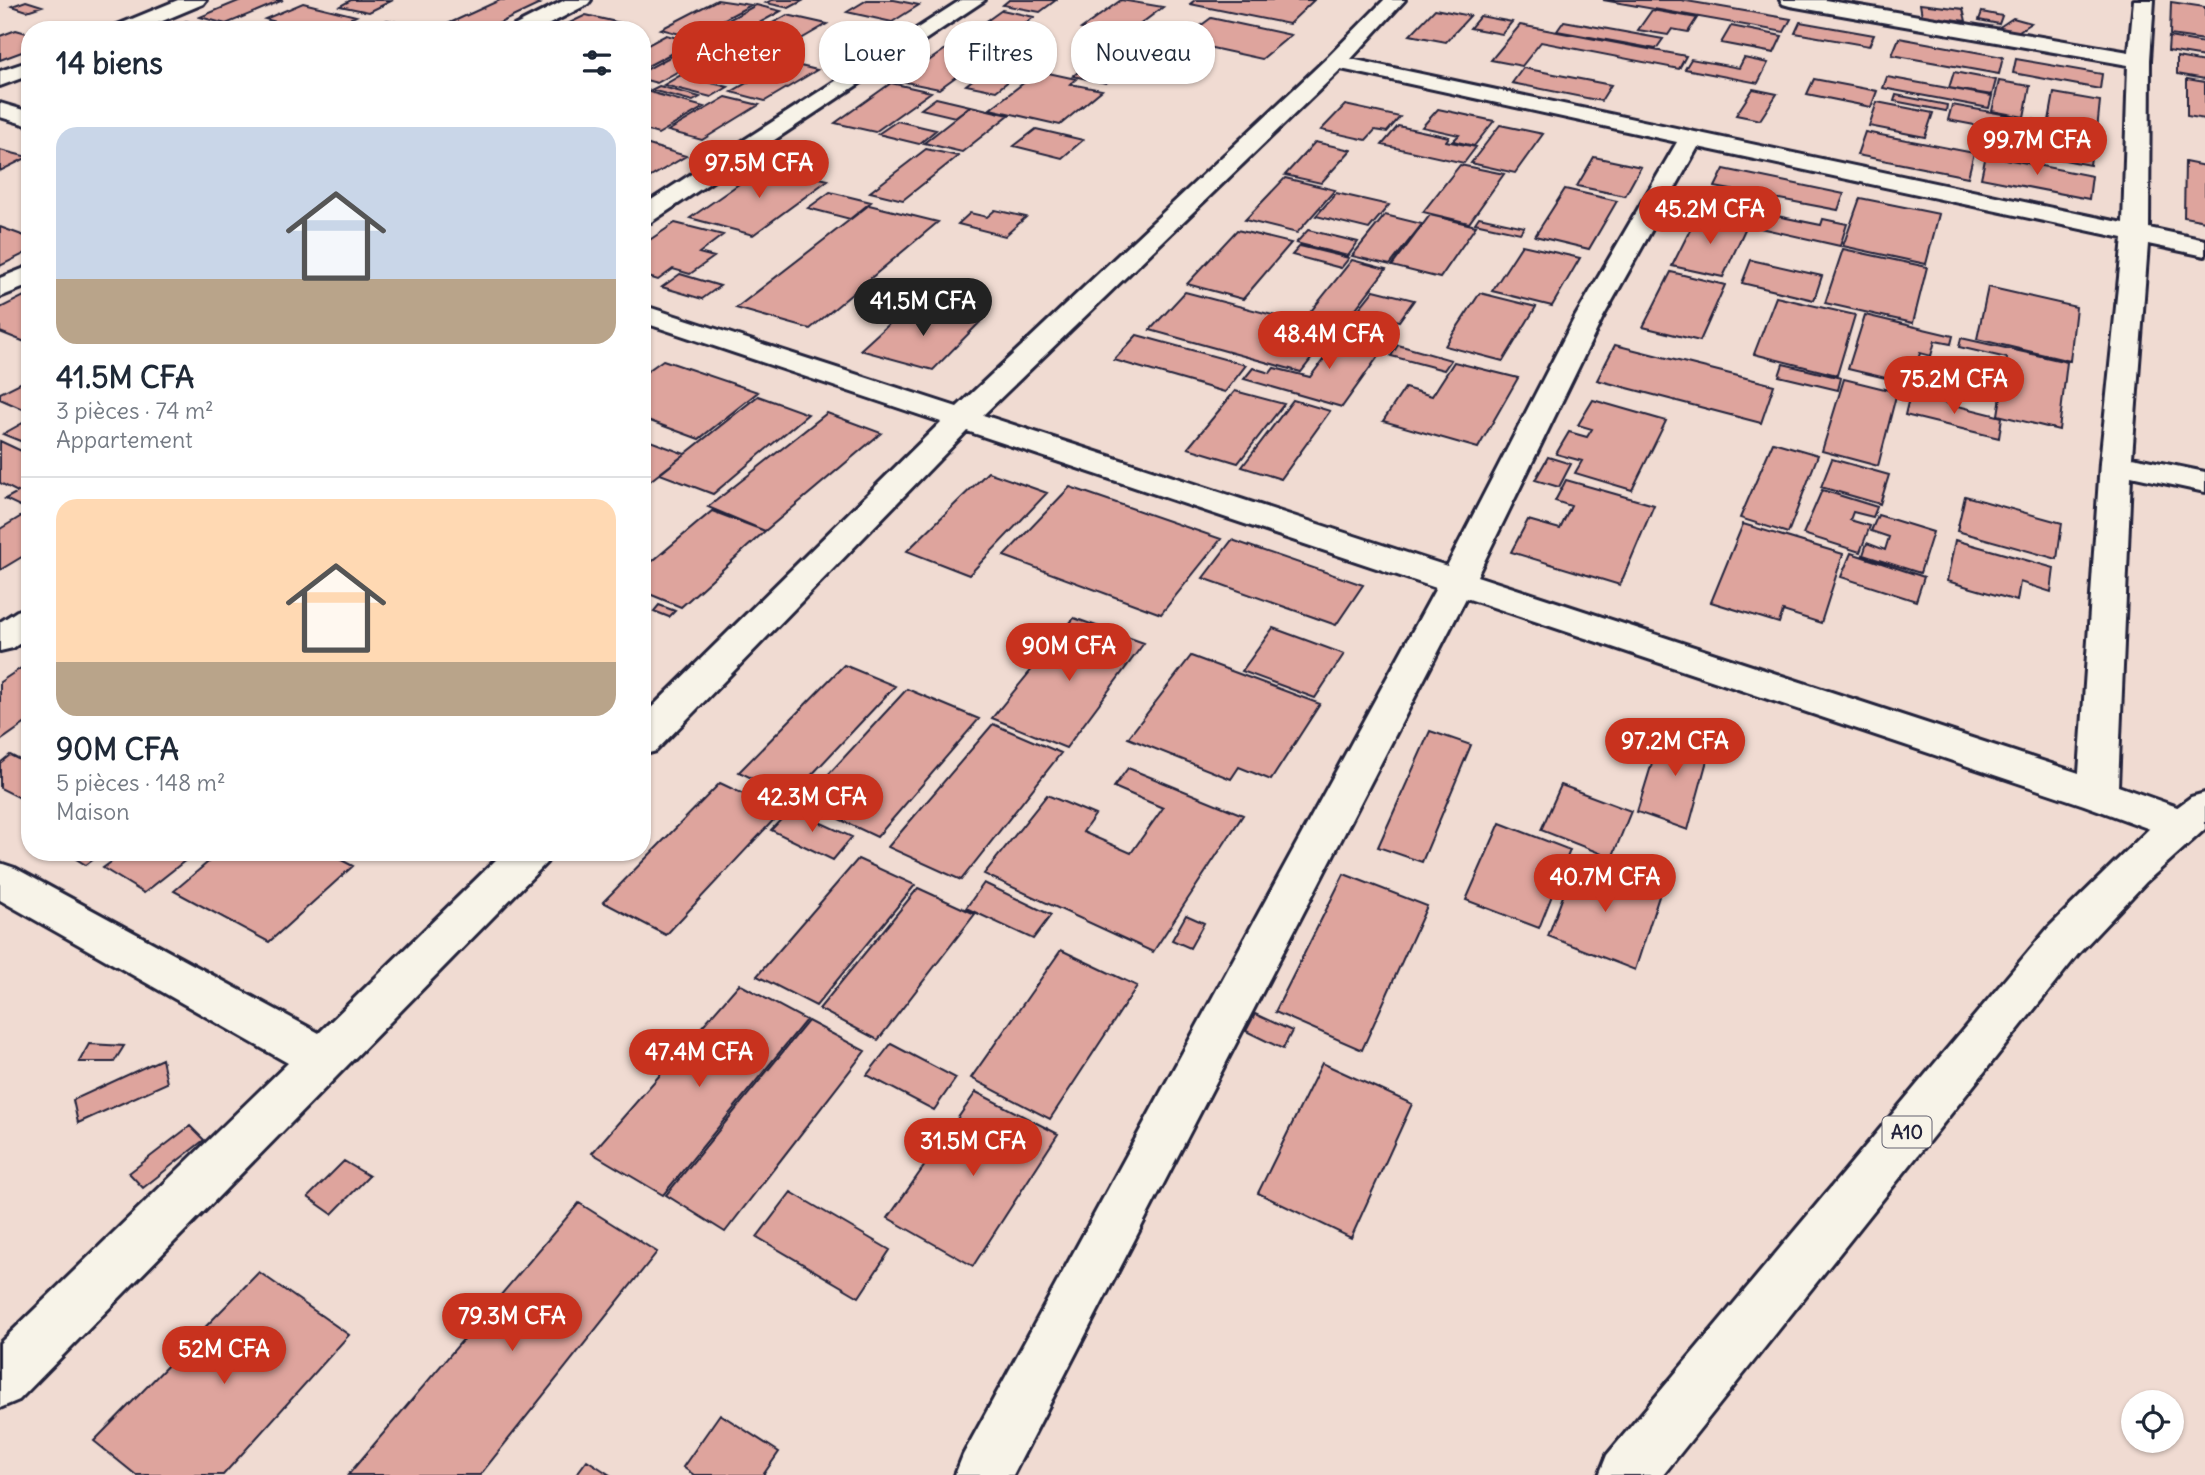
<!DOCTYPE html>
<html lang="fr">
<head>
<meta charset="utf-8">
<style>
	:root { --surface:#fff; --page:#f6f6f7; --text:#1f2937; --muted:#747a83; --line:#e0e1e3; --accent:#c8321e }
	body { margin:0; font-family:Delius,sans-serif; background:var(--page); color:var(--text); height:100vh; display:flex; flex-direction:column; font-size:26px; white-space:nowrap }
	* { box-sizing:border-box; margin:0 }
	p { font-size:23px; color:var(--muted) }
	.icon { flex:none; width:38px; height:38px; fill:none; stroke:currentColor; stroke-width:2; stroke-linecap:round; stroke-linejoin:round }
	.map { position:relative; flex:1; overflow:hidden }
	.side { position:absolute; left:21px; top:21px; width:630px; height:840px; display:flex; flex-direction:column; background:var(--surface); border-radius:28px; box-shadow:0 2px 5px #0004 }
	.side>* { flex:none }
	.banner { position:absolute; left:672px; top:21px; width:665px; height:63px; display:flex; gap:14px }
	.fabs { position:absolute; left:2121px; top:1390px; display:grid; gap:14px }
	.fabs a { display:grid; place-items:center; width:63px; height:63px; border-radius:50%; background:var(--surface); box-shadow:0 2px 5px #0004; font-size:35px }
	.price { position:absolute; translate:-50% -60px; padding:0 16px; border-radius:24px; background:var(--accent); color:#fff; font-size:23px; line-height:46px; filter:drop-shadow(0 2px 4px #0008) }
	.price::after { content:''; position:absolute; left:50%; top:42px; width:21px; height:16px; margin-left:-10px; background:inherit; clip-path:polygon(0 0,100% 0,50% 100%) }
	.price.selected { background:#222; color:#fff }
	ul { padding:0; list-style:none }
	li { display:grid; align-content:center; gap:14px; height:371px; padding:0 35px }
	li+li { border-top:2px solid var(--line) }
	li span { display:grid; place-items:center; height:217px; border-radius:21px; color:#555 }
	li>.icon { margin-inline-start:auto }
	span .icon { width:126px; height:126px; fill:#fffc; stroke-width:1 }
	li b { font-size:30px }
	h2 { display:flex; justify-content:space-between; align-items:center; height:84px; padding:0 35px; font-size:30px }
	.chip { padding:0 24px; border-radius:28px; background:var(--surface); box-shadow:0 2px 5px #0004; font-size:24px; line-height:63px }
	.chip.selected { background:var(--accent); color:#fff }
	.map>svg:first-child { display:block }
	.building { fill:#dea49d; stroke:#22223b; stroke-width:2 }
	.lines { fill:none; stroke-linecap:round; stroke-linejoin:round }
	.minor-casing { stroke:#22223b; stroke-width:6 }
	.major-casing { stroke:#22223b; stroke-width:6 }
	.minor { fill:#f7f3e8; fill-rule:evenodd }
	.major { fill:#f7f3e8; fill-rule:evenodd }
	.labels { text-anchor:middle; stroke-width:7; stroke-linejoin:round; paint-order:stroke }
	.shield { fill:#f7f3e8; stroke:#62616f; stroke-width:2 }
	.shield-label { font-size:19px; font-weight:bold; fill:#22223b }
</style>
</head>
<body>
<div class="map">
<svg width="2205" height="1475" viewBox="0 0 2205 1475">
	<rect width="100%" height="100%" fill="#f0dbd2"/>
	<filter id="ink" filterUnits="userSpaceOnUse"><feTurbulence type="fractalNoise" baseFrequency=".0143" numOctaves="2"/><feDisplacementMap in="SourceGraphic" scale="14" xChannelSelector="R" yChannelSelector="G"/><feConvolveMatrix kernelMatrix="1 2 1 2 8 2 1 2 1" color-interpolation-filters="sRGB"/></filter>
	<g filter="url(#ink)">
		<!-- building -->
		<path class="building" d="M241,0H283L226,24L200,17Z
			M351,0H393L369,12L340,6Z
			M500,0H525L540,4L485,30L439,28Z
			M717,0L751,5L691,37L661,29Z
			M772,0H804L789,8L766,3Z
			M867,0H894L919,5L892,22L847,12Z
			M1009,0H1056L1040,12L1003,5Z
			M1121,0L1163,7L1122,38L1081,29Z
			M1195,0H1314L1289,24L1190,4Z
			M1603,0H1681L1791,19L1784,32Z
			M26,1L42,6L27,11L12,6Z
			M2171,2L2205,7V40L2170,35Z
			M303,3L356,16L325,30H306L265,19Z
			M1920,4L1963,9L1966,21L1922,16Z
			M756,5L781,11L721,44L695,38Z
			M1435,9L1470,16L1446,42L1410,35Z
			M1002,10L1034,17L988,50L956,43Z
			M1652,10L1697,18L1688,32L1672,29L1668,35L1638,30Z
			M1982,12L2002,16L1999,24L1979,20Z
			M586,15L633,26L626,30L557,29Z
			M787,15L827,24L789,46L749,36Z
			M1480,16L1512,22L1502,34L1470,28Z
			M1211,18L1291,35L1262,59L1180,41Z
			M2013,18L2031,23L2016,33L1998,28Z
			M387,20L424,28L387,30L373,27Z
			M186,21L218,30H165Z
			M1564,21L1663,39L1656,49L1557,31Z
			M1800,22L1874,35L1869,46L1795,33Z
			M258,24L285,30H244Z
			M1520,25L1686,56L1679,69L1541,42L1522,66L1491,60Z
			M850,26L874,32L863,39L838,33Z
			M1731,26L1782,36L1774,53L1721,43Z
			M16,30L30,34V49L0,60V36Z
			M666,35L693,42L642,69V48Z
			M2169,37L2205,43V57L2168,51Z
			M1899,38L2003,57L1999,74L1892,55Z
			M1123,39L1206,58L1193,68L1109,49Z
			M740,40L788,51L774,59L727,48Z
			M697,42L720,48L657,83L642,79V72Z
			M950,46L987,54L939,89L900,81Z
			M723,50L767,60L758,65L714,55Z
			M1105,51L1137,57L1106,83L1073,76Z
			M1003,56L1028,61L1010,75L984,70Z
			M2177,57L2205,62V79L2177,74Z
			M1744,58L1768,63L1758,83L1685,69L1691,59L1739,68Z
			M2016,59L2102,74L2100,89L2013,73Z
			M783,62L817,70L765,101L731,92Z
			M1523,68L1611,85L1601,101L1512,83Z
			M1039,71L1076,79L1070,84L1102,90L1060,125L990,109Z
			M1954,72L1996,80L1992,95L1949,88Z
			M980,74L1010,80L996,91L966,85Z
			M681,75L684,76L728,87L711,97L664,85Z
			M1887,77L1992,96L1989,108L1883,88Z
			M1814,79L1877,91L1871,107L1807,94Z
			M2187,79L2205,82V119L2187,116Z
			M1999,81L2030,86L2024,117L1992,111Z
			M891,83L931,92L875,132L835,123Z
			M659,86L700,97L693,101L651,90Z
			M1753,89L1777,94L1760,120L1736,115Z
			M642,90L704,107L658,134L642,129Z
			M2054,93L2100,101L2097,130L2049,121Z
			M1896,95L1947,105L1946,111L1894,101Z
			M726,97L759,105L702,140L668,131Z
			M936,98L970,106L955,117L921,109Z
			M1877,102L1933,113L1925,137L1869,126Z
			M1345,105L1400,117L1387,132L1375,130L1366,140L1321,130Z
			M1952,105L2036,120L2033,136L1948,120Z
			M971,106L1009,115L962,152L924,143Z
			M1438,109L1494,121L1474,146L1453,141L1459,135L1422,127Z
			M897,121L936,130L919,144L878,134Z
			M2045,123L2094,132L2090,165L2039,155Z
			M1500,125L1543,134L1515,173L1471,163Z
			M1398,126L1449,137L1446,141L1476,147L1464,163L1382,145Z
			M1036,129L1083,140L1062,158L1014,146Z
			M1865,132L1974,153L1968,177L1857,155Z
			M1315,142L1351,150L1321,183L1285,175Z
			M642,143L686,156L642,182Z
			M926,149L958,156L903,200L870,192Z
			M0,150L28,157L0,171Z
			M1986,155L2092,176L2089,199L1981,178Z
			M1594,157L1641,167L1625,196L1577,186Z
			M2185,162L2205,166V221L2184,217Z
			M766,165L828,180L753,235L690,218Z
			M1460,165L1504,174L1469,223L1423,212Z
			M1724,169L1844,194L1838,210L1715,187Z
			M1285,178L1335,190L1297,233L1245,220Z
			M1565,189L1617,201L1589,249L1535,236Z
			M830,192L871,202L850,219L808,208Z
			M1336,193L1389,205L1369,229L1316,216Z
			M1860,198L1939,214L1926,264L1843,246Z
			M869,205L938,222L810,329L736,308Z
			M995,210L1026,217L1005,236L958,224L970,213L987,217Z
			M1757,212L1821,225L1823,219L1847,224L1840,246L1751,226Z
			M1698,214L1747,225L1723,277L1672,266Z
			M1385,215L1422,224L1390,265L1352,256Z
			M1430,215L1476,226L1440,278L1392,266Z
			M1479,217L1524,227L1520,233L1475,223Z
			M675,223L723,235L699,253L714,257L690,274L673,269L658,280L642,275V245Z
			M0,227L30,238V251L0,266Z
			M1237,230L1291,243L1243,299L1187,284Z
			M1308,230L1358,242L1348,256L1296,243Z
			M1522,245L1580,258L1552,306L1492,291Z
			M1300,246L1349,258L1341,268L1292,255Z
			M1843,249L1927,267L1913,323L1825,303Z
			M1352,260L1386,269L1343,325L1308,315Z
			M1751,260L1822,276L1814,300L1742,283Z
			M1671,272L1725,285L1700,341L1643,327Z
			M680,274L720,286L702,299L662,287Z
			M1988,287L2076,307L2070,361L1977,339Z
			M1374,290L1414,300L1399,321L1358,310Z
			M1185,292L1333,331L1301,372L1150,330Z
			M30,293V344L0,332V308Z
			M1480,293L1536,307L1503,361L1445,346Z
			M1776,297L1855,315L1837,375L1754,354Z
			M937,306L984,318L933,370L860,350L896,317L920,323Z
			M1865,315L1953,336L1951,344L1935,341L1931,356L1920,353L1911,384L1848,369Z
			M1346,330L1389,341L1342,407L1244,379L1253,368L1270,373L1274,368L1310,377Z
			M1137,335L1246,365L1225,392L1114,360Z
			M1961,338L2067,362L2059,430L1998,415L2007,358L1959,347Z
			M1398,345L1451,360L1444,370L1391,356Z
			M1615,345L1774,385L1761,423L1597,380Z
			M663,360L758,392L699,439L642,418V375Z
			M1454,362L1518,378L1478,448L1383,421L1405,388L1432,396Z
			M1783,364L1841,378L1838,390L1779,376Z
			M30,378V410L27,411L0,399V393Z
			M1844,379L1897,392L1878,466L1822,451Z
			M1235,391L1284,404L1238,463L1188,448Z
			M1910,394L2002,417L1999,438L1905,415Z
			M758,396L808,414L713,494L660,474Z
			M1293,400L1330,411L1281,479L1242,467Z
			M1593,400L1666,421L1632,490L1575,473L1582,461L1556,454L1569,432L1587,437L1592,429L1578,425Z
			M827,413L881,433L765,531L708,507Z
			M30,419V445L3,434Z
			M642,438L685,454L646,484L642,483Z
			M0,441L30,455V505L24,508L5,499L18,492L0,483Z
			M1773,442L1818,455L1788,533L1740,518Z
			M1548,457L1571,464L1559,487L1535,480Z
			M1832,459L1889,475L1880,504L1821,487Z
			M988,472L1047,493L969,575L907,551Z
			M1566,480L1654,505L1620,585L1511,552L1528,520L1560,529L1571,506L1555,501Z
			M1070,487L1221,539L1161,614L1004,556Z
			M1822,490L1877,507L1873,517L1853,512L1850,520L1870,526L1860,552L1803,534Z
			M1965,496L2062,523L2057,559L1957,531Z
			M30,511V552L0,570V529Z
			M712,511L765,531L681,607L642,591V570Z
			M1878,515L1933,532L1920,573L1863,555L1867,543L1885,550L1889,537L1871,531Z
			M1743,524L1843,554L1821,623L1783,611L1779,623L1711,602Z
			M1232,540L1363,585L1336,625L1203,578Z
			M1955,540L2054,568L2051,592L2020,582L2017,601L1947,581Z
			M1851,553L1924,577L1916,601L1841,577Z
			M659,605L675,611L669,617L654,611Z
			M1074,618L1144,643L1066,748L992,718Z
			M1273,628L1344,654L1315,698L1242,671Z
			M1191,656L1320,704L1271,780L1239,767L1231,779L1128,738Z
			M30,662V720L0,741V682Z
			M844,665L895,686L791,797L739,772Z
			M907,689L979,719L877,837L803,802Z
			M993,724L1061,753L961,880L888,847Z
			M1663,727L1712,742L1688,830L1637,812Z
			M1430,731L1471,745L1422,862L1378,847Z
			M10,755L30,765V803L0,788V763Z
			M1128,768L1243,815L1153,952L984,874L1047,795L1095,815L1083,832L1131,853L1163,808L1114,787Z
			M720,783L781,812L666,935L603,902Z
			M1561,785L1631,811L1612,858L1541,830Z
			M791,809L852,837L833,860L771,830Z
			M1500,823L1570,850L1539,928L1466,900Z
			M65,852H103L86,865Z
			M125,852H196L144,893L103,868Z
			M220,852H326L353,866L269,942L174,891Z
			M858,859L915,885L816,1006L757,976Z
			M1577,859L1661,890L1635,970L1548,936Z
			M1344,874L1427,906L1362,1050L1275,1012Z
			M984,883L1051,915L1033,939L966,908Z
			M918,888L975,914L878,1040L819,1009Z
			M1186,915L1204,923L1190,948L1172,940Z
			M1061,950L1137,986L1050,1119L971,1078Z
			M739,984L806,1020L663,1195L592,1153Z
			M1255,1014L1292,1031L1283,1049L1246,1031Z
			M808,1021L865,1051L725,1232L666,1195Z
			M89,1044L124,1046L114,1062H79Z
			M891,1044L956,1078L934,1110L867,1075Z
			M162,1059L167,1083L78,1123L73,1100Z
			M1322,1063L1412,1104L1351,1238L1258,1193Z
			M976,1092L1058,1134L973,1266L888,1218Z
			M190,1126L204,1140L143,1188L129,1173Z
			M344,1161L369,1176L332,1214L308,1197Z
			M791,1192L890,1250L859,1297L757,1237Z
			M579,1203L657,1252L480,1475H348Z
			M259,1272L349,1335L223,1475H136L94,1441Z
			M720,1414L779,1452L763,1475H694L683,1467Z
			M587,1460L610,1475H576Z"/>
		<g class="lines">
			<!-- minor casing -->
			<g class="minor-casing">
				<path id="minor" d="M178,0H206L203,4L141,30H112L115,26Z
					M565,0H591L588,4L538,30H511L514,26Z
					M961,0H985L651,222L642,225V206Z
					M1384,0H1405L1351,59L2123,223L2128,65L1790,6L1783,4L1780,0H1825L2129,52L2134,0H2154L2150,60L2149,228L2205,240V256L2148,244L2132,457L2205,472V492L2131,476L2118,786L2194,813L2200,824L2194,835L2180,840L2084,805L1466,598L1013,1475H955L963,1455L1436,588L967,431L656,751L642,755V717L941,422L642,322V305L957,407L1328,57ZM1341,69L1677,142L1574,319L1447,566L983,415ZM1698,147L2123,238L2100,463L2079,773L1477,576L1602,319Z
					M30,61V75L0,86V71Z
					M0,103L30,112V126L0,117Z
					M30,266V285L0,297V278Z
					M30,607V636L13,648L0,651V622L17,611Z
					M504,852H552L546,863L19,1400L0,1408V1343L288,1063L0,900V863L15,868L319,1033Z"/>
			</g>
			<!-- major casing -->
			<g class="major-casing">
				<path id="major" d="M2205,793V829L2146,882L2079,953L1663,1475H1599L1607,1455L2049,927L2152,826L2191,797Z"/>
			</g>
			<!-- minor -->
			<use href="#minor" class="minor"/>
			<!-- major -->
			<use href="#major" class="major"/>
		</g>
	</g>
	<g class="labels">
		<!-- shield labels -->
		<rect class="shield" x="1882.5" y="1116.5" width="49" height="31" rx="5"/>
		<g class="shield-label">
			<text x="1907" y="1139">A10</text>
		</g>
	</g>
</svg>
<div class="fabs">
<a><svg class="icon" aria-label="locate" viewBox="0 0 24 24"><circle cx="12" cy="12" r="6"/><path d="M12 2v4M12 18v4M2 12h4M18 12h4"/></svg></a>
</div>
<b class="price" style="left:2037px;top:177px">99.7M CFA</b>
<b class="price" style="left:759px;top:200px">97.5M CFA</b>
<b class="price" style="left:1710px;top:246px">45.2M CFA</b>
<b class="price selected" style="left:923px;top:338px">41.5M CFA</b>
<b class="price" style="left:1329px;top:371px">48.4M CFA</b>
<b class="price" style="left:1954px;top:416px">75.2M CFA</b>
<b class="price" style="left:1069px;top:683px">90M CFA</b>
<b class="price" style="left:1675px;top:778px">97.2M CFA</b>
<b class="price" style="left:812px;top:834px">42.3M CFA</b>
<b class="price" style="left:1605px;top:914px">40.7M CFA</b>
<b class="price" style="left:699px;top:1089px">47.4M CFA</b>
<b class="price" style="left:973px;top:1178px">31.5M CFA</b>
<b class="price" style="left:512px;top:1353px">79.3M CFA</b>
<b class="price" style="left:224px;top:1386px">52M CFA</b>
<div class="banner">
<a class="chip selected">Acheter</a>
<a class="chip">Louer</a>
<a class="chip">Filtres</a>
<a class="chip">Nouveau</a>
</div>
<section class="side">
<h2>14 biens<svg class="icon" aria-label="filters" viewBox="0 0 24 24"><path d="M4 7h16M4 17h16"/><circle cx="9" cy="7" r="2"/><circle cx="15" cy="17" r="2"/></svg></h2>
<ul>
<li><span style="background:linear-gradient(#c9d6e8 70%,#b9a48a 0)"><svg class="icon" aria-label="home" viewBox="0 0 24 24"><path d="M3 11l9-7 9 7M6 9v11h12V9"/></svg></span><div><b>41.5M CFA</b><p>3 pièces · 74 m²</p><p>Appartement</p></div></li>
<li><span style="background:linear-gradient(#ffd9b3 75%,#b9a48a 0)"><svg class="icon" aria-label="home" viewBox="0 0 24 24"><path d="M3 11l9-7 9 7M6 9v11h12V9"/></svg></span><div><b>90M CFA</b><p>5 pièces · 148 m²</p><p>Maison</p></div></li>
</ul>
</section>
</div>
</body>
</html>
